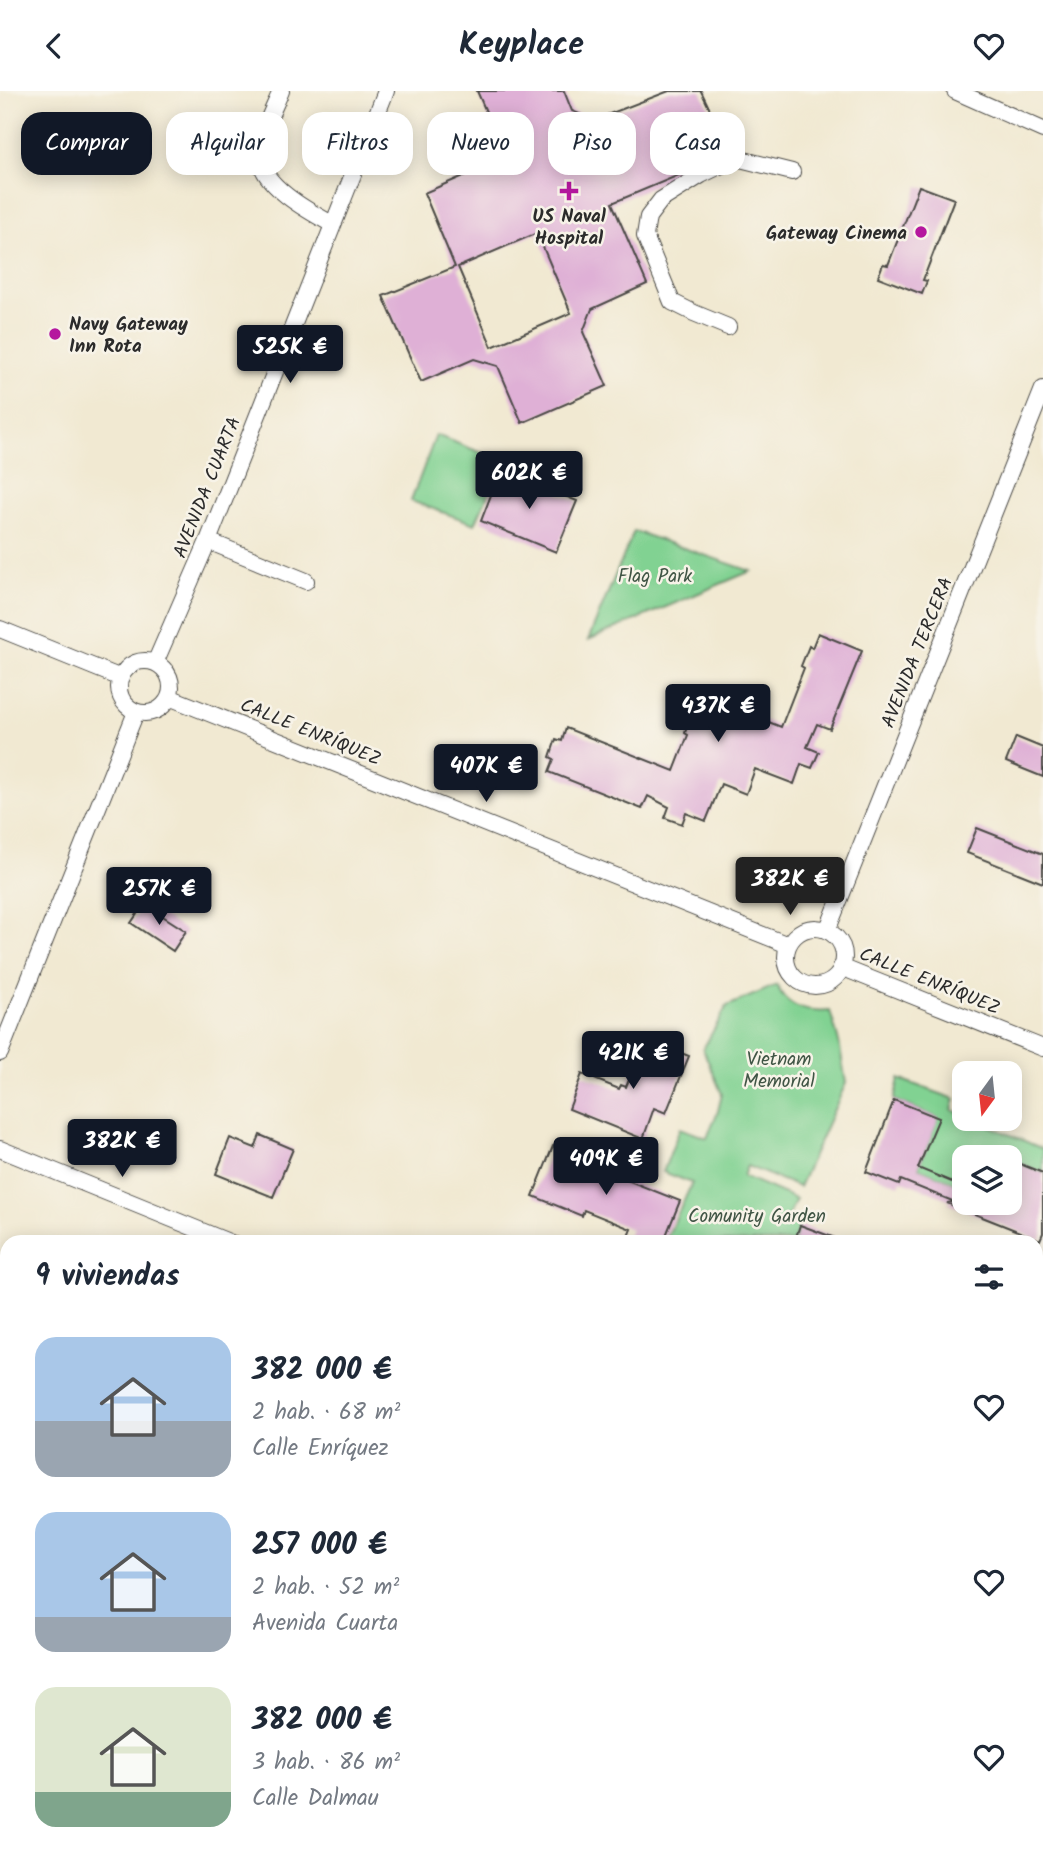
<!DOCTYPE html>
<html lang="es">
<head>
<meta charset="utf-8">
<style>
	:root { --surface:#fff; --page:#f2f2f3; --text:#1f2937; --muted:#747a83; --accent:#111827 }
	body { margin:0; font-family:Kalam,sans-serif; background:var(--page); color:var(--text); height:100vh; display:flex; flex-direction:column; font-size:26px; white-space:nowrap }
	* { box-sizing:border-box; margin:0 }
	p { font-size:23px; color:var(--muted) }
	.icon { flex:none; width:38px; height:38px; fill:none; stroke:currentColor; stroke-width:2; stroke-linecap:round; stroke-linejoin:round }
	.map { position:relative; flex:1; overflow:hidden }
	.sheet { position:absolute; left:0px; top:1144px; width:1043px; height:625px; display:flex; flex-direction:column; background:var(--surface); border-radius:21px 21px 0 0; box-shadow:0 4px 18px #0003 }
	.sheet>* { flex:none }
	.banner { position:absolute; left:21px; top:21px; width:1001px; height:63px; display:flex; gap:14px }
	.needle { width:46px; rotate:195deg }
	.tools { position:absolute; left:952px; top:970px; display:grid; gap:14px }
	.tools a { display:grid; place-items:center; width:70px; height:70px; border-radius:14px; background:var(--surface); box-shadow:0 4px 18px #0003; font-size:35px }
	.price { position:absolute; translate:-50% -60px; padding:0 16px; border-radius:7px; background:var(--accent); color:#fff; font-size:23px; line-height:46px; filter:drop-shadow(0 2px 4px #0008) }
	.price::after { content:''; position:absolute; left:50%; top:42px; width:21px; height:16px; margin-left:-10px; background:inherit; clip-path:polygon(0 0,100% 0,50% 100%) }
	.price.on { background:#222; color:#fff }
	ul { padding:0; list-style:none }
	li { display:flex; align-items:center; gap:21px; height:175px; padding:0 35px }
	li span { display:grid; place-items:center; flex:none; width:196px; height:140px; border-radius:21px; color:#555 }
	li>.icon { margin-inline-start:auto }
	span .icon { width:84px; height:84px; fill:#fffc; stroke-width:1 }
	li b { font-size:30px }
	h2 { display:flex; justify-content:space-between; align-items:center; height:84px; padding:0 35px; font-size:30px }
	.tag { padding:0 24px; border-radius:21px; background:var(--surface); box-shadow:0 4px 18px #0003; font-size:24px; line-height:63px }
	.tag.on { background:var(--accent); color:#fff }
	header { display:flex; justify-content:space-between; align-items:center; height:91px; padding:0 35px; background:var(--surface); font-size:32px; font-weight:600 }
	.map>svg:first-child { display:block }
	.green { fill:#81d292; stroke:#567e5e; stroke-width:2 }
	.building { fill:#dfb0d6; fill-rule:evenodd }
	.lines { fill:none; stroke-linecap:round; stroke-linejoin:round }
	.minor-casing { stroke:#494844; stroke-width:18 }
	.minor { stroke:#fff; stroke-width:16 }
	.poi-dot { fill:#b5179e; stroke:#f7f3e8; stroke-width:2.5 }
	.labels { text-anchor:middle; stroke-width:5; stroke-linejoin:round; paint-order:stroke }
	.poi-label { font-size:19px; font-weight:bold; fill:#2b2b2b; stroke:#f7f3e8 }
	.street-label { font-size:19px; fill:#2b2b2b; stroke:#f7f3e8 }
	.park-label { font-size:19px; fill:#405545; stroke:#f7f3e8 }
</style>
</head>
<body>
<header><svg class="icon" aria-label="back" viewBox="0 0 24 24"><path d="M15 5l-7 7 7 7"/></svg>Keyplace<svg class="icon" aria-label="heart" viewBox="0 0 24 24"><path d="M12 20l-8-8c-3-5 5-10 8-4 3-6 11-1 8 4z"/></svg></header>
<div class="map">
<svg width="1043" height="1769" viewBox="0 0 1043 1769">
	<rect width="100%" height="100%" fill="#f7f3e8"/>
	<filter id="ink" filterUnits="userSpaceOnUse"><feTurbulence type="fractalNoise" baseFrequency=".0143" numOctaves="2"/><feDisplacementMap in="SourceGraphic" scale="14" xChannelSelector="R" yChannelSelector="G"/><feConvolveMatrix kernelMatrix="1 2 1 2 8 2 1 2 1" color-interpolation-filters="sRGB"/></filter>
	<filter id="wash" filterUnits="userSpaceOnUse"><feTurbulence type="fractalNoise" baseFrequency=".00686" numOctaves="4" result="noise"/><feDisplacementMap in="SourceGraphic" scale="28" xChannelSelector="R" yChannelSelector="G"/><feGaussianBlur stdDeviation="1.57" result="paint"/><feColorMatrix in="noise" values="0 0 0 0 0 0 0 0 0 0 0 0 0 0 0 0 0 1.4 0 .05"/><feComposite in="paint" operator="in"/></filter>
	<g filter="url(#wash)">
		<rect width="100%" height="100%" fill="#f1e9d2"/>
		<!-- green -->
		<path class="green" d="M436,344L503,370L475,433L411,410Z
			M634,440L751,480L588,549Z
			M777,894C786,917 807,922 830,920L839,951L846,992L799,1096L747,1075L743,1085L796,1108L786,1130L800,1134L794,1151H665L692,1092L663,1081L680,1037L707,1047L718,1020L722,1003L703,958L727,915Z
			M899,988L955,1008L952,1019L964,1024V1027H971L1043,1058V1082L1010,1069V1066H1002L980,1057L976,1066H964V1096L918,1077L938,1027L894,1009Z"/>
		<g id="blocks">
			<!-- building -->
			<path class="building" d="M477,0H564L572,20L594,29L669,0H701L714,27L670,44L684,82L612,112L647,193L592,218L583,241L607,295L522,332L498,275L474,268L421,291L383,205L455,176L424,102L506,67ZM537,142L571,222L492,256L458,176Z
				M919,95L954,108L923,189L927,190L922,203L878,186L883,173L888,174Z
				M501,378L577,410L556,461L481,430Z
				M818,542L862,560L830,638L817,633L807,656L819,661L812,677L801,673L794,693L755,678L746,703L721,693L706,730L686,722L682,733L665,727L669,716L648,705L642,718L549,681L554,668L550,666L556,648L562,650L566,637L674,680L688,644L685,642L689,629L686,627L691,614L720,601L734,607L732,612L742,615L741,620L781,636L804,577L801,575L809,555L812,557Z
				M1016,646L1043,657V686L1006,671Z
				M977,737L1043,763V792L967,762Z
				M144,813L186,840L173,860L131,832Z
				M645,948L689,965L666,1022L654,1017L643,1048L569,1018L582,983L619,998L621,994L626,996Z
				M894,1009L939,1027L918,1077L964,1096V1111H1010V1069L1043,1082V1142L1040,1149L947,1112L955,1111L901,1089L899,1094L866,1081Z
				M260,1044L293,1058L273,1106L216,1083L230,1047L255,1057Z
				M553,1055L600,1075L599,1078L680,1110L663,1152H635L627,1148L631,1138L584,1119L582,1125L533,1105Z
				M800,1134L843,1150V1152H794Z"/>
		</g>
	</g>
	<g filter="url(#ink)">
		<use href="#blocks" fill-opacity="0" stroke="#494844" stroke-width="2"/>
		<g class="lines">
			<!-- minor casing -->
			<g class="minor-casing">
				<path id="minor" d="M281,0C275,15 258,47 259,63C260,94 308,120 332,133
					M955,0L1043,39
					M728,236L694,222L672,211L645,145L648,126L661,109L701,84L736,67L792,81
					M208,450L306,490
					M0,538L121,587
					M119 596a26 26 0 1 1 52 0a26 26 0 1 1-52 0Z
					M155,572L208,450L386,0
					M169,606L788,854
					M786 866a29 29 0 1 1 58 0a29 29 0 1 1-58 0Z
					M827,840L1043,298
					M841,876L1043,957
					M0,962L136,621
					M0,1058L231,1152
					M0,1267L7,1270
					M1036,1477L1043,1479
					M0,1583L7,1586
					M1036,1684L1043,1687
					M451,1762L468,1769
					M17,1769L20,1762"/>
			</g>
			<!-- minor -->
			<use href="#minor" class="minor"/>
		</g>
	</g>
	<!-- markers -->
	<g class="poi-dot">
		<path d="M565.5 89.5h7v7h7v7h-7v7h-7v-7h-7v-7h7z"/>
		<circle cx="921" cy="141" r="7"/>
		<circle cx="55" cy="243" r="7"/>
	</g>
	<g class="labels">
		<!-- poi labels -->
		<g class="poi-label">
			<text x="569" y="131">US Naval<tspan x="569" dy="22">Hospital</tspan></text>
			<text x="907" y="148" text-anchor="end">Gateway Cinema</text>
			<text x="69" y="239" text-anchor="start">Navy Gateway<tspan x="69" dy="22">Inn Rota</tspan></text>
		</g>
		<!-- street labels -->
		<g class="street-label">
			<text transform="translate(206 396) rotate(-68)" y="7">AVENIDA CUARTA</text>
			<text transform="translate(916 561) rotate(-68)" y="7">AVENIDA TERCERA</text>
			<text transform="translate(311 640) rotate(22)" y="7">CALLE ENRÍQUEZ</text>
			<text transform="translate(930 889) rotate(22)" y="7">CALLE ENRÍQUEZ</text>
		</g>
		<!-- park labels -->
		<g class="park-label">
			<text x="655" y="491">Flag Park</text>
			<text x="779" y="974">Vietnam<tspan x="779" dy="22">Memorial</tspan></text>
			<text x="757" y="1131">Comunity Garden</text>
		</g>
	</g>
</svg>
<div class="tools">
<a><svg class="needle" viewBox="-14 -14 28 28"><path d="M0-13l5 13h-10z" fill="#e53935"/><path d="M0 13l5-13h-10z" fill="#747a83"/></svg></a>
<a><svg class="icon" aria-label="layers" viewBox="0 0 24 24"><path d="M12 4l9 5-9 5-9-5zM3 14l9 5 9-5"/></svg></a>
</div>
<b class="price" style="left:290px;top:294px">525K €</b>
<b class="price" style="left:529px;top:420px">602K €</b>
<b class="price" style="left:718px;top:653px">437K €</b>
<b class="price" style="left:486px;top:713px">407K €</b>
<b class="price on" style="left:790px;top:826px">382K €</b>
<b class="price" style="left:159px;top:836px">257K €</b>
<b class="price" style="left:633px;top:1000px">421K €</b>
<b class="price" style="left:122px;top:1088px">382K €</b>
<b class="price" style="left:606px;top:1106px">409K €</b>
<div class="banner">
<a class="tag on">Comprar</a>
<a class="tag">Alquilar</a>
<a class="tag">Filtros</a>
<a class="tag">Nuevo</a>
<a class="tag">Piso</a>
<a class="tag">Casa</a>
</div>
<section class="sheet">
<h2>9 viviendas<svg class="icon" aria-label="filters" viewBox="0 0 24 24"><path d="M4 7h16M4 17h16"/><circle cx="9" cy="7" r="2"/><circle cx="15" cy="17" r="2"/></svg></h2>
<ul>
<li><span style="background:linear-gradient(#a9c7e8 60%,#9aa5b1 0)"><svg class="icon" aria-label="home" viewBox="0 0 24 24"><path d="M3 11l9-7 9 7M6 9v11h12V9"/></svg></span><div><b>382 000 €</b><p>2 hab. · 68 m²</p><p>Calle Enríquez</p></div><svg class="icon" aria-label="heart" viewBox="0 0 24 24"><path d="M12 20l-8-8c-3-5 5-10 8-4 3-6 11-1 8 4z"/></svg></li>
<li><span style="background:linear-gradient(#a9c7e8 75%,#9aa5b1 0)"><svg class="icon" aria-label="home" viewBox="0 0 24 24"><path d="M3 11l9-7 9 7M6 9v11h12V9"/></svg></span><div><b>257 000 €</b><p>2 hab. · 52 m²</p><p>Avenida Cuarta</p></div><svg class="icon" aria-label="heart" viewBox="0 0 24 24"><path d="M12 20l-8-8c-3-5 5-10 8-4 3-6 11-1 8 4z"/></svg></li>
<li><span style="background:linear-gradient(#dfe7d0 75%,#7fa58c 0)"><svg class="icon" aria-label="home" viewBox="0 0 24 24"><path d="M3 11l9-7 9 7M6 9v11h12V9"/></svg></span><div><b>382 000 €</b><p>3 hab. · 86 m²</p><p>Calle Dalmau</p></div><svg class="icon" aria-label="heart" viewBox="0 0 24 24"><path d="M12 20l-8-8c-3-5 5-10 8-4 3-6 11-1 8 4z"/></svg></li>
</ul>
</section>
</div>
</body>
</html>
